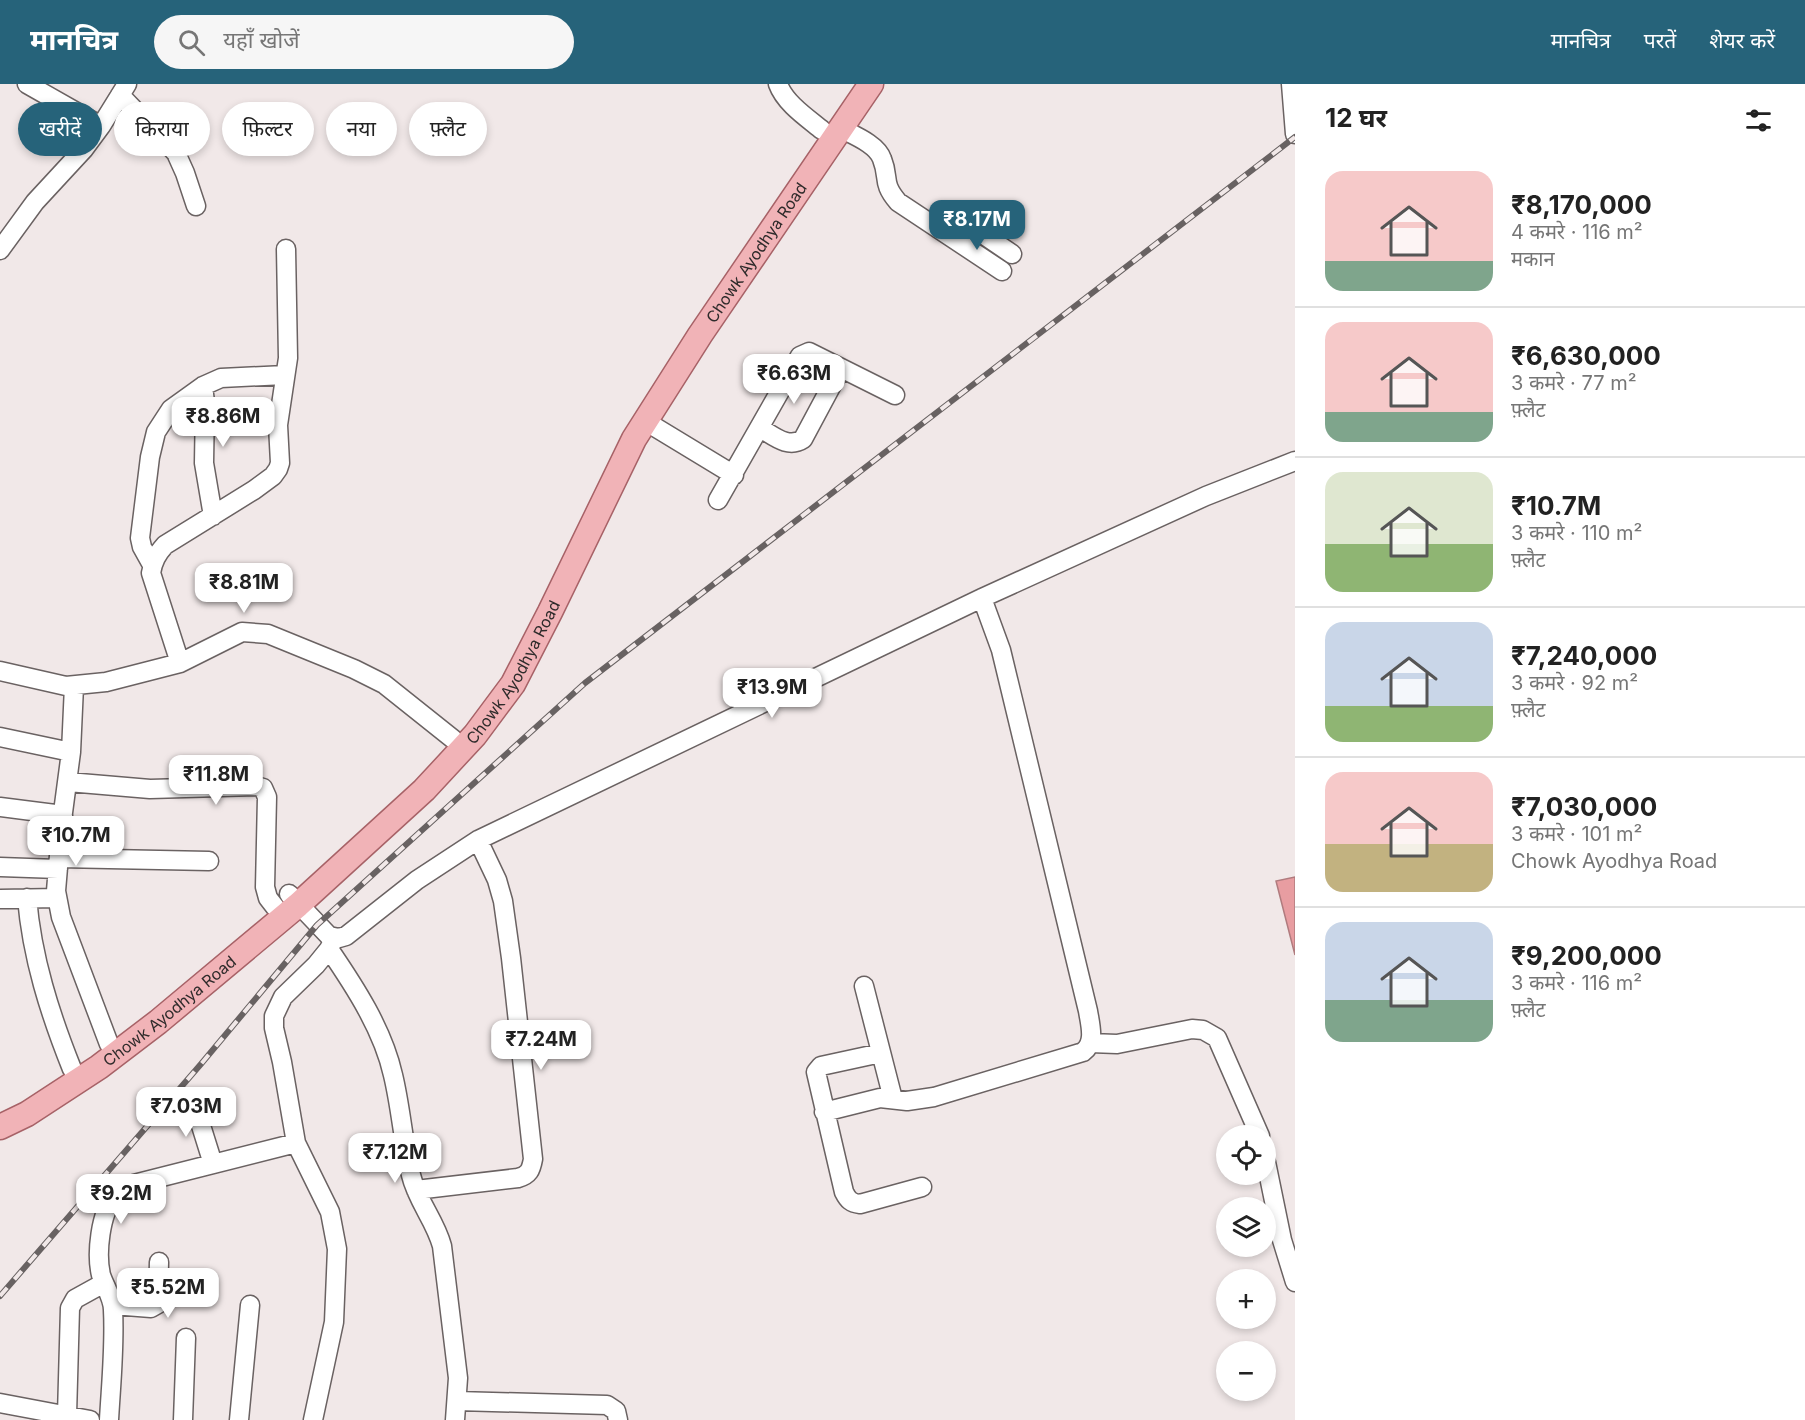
<!DOCTYPE html>
<html lang="hi">
<head>
<meta charset="utf-8">
<style>
	:root { --surface:#fff; --page:#f6f6f6; --text:#222; --muted:#767676; --line:#e0e0e0; --accent:#26637a }
	body { margin:0; font-family:Inter,"Noto Sans Devanagari",sans-serif; background:var(--page); color:var(--text); height:100vh; display:flex; flex-direction:column; font-size:22px; white-space:nowrap }
	* { box-sizing:border-box; margin:0 }
	p { font-size:20px; color:var(--muted) }
	.icon { flex:none; width:33px; height:33px; fill:none; stroke:currentColor; stroke-width:2; stroke-linecap:round; stroke-linejoin:round }
	.map { position:relative; flex:1; overflow:hidden }
	.drawer { display:flex; flex-direction:column; background:var(--surface); width:510px }
	.drawer>* { flex:none }
	.top-card { position:absolute; left:18px; top:18px; width:570px; height:54px; display:flex; gap:12px }
	.buttons { position:absolute; left:1216px; top:1041px; display:grid; gap:12px }
	.buttons a { display:grid; place-items:center; width:60px; height:60px; border-radius:50%; background:var(--surface); box-shadow:0 3px 9px #0003; font-size:30px }
	.price { position:absolute; translate:-50% -51px; padding:0 14px; border-radius:12px; background:#fff; color:#222; font-size:20px; line-height:39px; filter:drop-shadow(0 2px 3px #0008) }
	.price::after { content:''; position:absolute; left:50%; top:36px; width:18px; height:14px; margin-left:-9px; background:inherit; clip-path:polygon(0 0,100% 0,50% 100%) }
	.price.on { background:var(--accent); color:#fff }
	ul { padding:0; list-style:none }
	li { display:flex; align-items:center; gap:18px; height:150px; padding:0 30px }
	li+li { border-top:2px solid var(--line) }
	li span { display:grid; place-items:center; flex:none; width:168px; height:120px; border-radius:18px; color:#555 }
	li>.icon { margin-inline-start:auto }
	span .icon { width:72px; height:72px; fill:#fffc; stroke-width:1 }
	li b { font-size:26px }
	h2 { display:flex; justify-content:space-between; align-items:center; height:72px; padding:0 30px; font-size:26px }
	.pill { padding:0 21px; border-radius:27px; background:var(--surface); box-shadow:0 3px 9px #0003; font-size:21px; line-height:54px }
	.pill.on { background:var(--accent); color:#fff }
	header { display:flex; align-items:center; gap:36px; box-sizing:border-box; height:84px; padding:0 30px; background:var(--accent); color:#fff }
	header strong { font-size:28px }
	nav { display:flex; gap:33px; margin-inline-start:auto; font-size:21px }
	.search { width:420px; height:54px; background:var(--page); display:flex; align-items:center; gap:15px; box-sizing:border-box; padding:0 21px; border-radius:33px; color:var(--muted); font-size:22px }
	main { display:flex; flex:1; min-height:0 }
	.map>svg:first-child { display:block }
	.water { fill:#e89da1; stroke:#b07b7e; stroke-width:1.5 }
	.lines { fill:none; stroke-linecap:round; stroke-linejoin:round }
	.minor-casing { stroke:#6a6262; stroke-width:21 }
	.major-casing { stroke:#a76267; stroke-width:27 }
	.minor { stroke:#fff; stroke-width:18 }
	.major { stroke:#f1b3b7; stroke-width:24 }
	.rail-casing { stroke:#686262; stroke-width:6 }
	.rail { stroke:#f1e8e8; stroke-width:4; stroke-dasharray:11; stroke-linecap:butt }
	.labels { text-anchor:middle; stroke-width:4.5; stroke-linejoin:round; paint-order:stroke }
	.street-label { font-size:16px; fill:#2f2b2b; stroke:#f1e8e8 }
</style>
</head>
<body>
<header>
<strong>मानचित्र</strong>
<div class="search"><svg class="icon" aria-label="search" viewBox="0 0 24 24"><circle cx="10" cy="10" r="6"/><path d="M15 15l6 6"/></svg>यहाँ खोजें</div>
<nav><a>मानचित्र</a><a>परतें</a><a>शेयर करें</a></nav>
</header>
<main>
<div class="map">
<svg width="1295" height="1336" viewBox="0 0 1295 1336">
	<rect width="100%" height="100%" fill="#f1e8e8"/>
	<!-- water -->
	<path class="water" d="M1295,793V871L1276,797Z"/>
	<g class="lines">
		<!-- minor casing -->
		<g class="minor-casing">
			<path id="minor" d="M27,0L101,42L127,0
				M778,0C785,19 806,33 822,46
				M1291,0L1295,50
				M120,11L176,69L185,89L196,122
				M840,44C853,51 877,60 882,75C890,95 881,98 898,118L1002,187
				M939,145L948,135L956,132L1012,170
				M0,166L35,118L84,65L101,42
				M203,302L205,318L204,379L213,432
				M645,337L734,391
				M760,344C774,352 788,365 803,355L841,284
				M718,416L800,272L809,268L895,311
				M152,481L142,463L140,454L150,373L156,348L171,325L203,302L221,294L285,291
				M180,579L151,489C153,477 157,470 165,461L254,406L273,392L278,385L280,379L278,341L288,274L286,165
				M0,587L66,602L106,598L180,579L242,548L268,550L354,585L384,600L453,655
				M74,602L71,668L62,736L56,807L61,833L109,960
				M0,653L71,668
				M68,698L150,705L256,702L263,704L267,713L265,803L268,814L275,823
				M0,723L63,731
				M59,774L209,777
				M0,783L58,785
				M289,810L329,852L339,854L346,852L417,796L478,756L982,514L1206,412L1295,377
				M27,814C32,874 50,930 72,985
				M0,815L57,814
				M329,865C355,903 383,946 393,991C401,1024 403,1058 411,1091C417,1117 435,1136 442,1162L458,1294L455,1336
				M864,902L893,1015
				M1090,959L1117,960L1192,945L1203,946L1217,954L1260,1052
				M881,969L821,982L816,988L844,1108C848,1116 851,1119 860,1120L922,1103
				M193,1016L213,1080
				M824,1028L880,1014L907,1017L934,1013L1083,968C1096,959 1090,940 1088,927L1001,566L982,514
				M1266,1078L1282,1156L1295,1198
				M416,1106L518,1094C529,1091 531,1086 533,1075L511,874L503,817L497,796L478,756
				M113,1221L151,1224L158,1220L159,1178
				M457,1317L607,1321L616,1327L618,1336
				M0,1319L90,1336
				M67,1331L70,1224L75,1215L104,1199
				M109,1336C111,1300 115,1262 113,1226C113,1214 105,1203 101,1191C96,1170 100,1129 115,1112C120,1106 127,1103 134,1100L296,1059
				M183,1336L186,1254
				M239,1336L250,1221
				M313,1336L334,1238L337,1165L330,1128L296,1059L282,978L274,944V932L283,913L316,881L329,865L334,854"/>
		</g>
		<!-- major casing -->
		<g class="major-casing">
			<g id="major">
				<path id="s1" d="M0,1043L27,1030L99,983L158,938L298,821L424,706L475,651L513,600L550,528L634,355L700,251L871,0"/>
			</g>
		</g>
		<!-- minor -->
		<use href="#minor" class="minor"/>
		<!-- major -->
		<use href="#major" class="major"/>
		<!-- rail casing -->
		<g class="rail-casing">
			<path id="rail" d="M0,1212L201,980L317,841L585,599L1295,53"/>
		</g>
		<!-- rail -->
		<use href="#rail" class="rail"/>
	</g>
	<g class="labels">
		<!-- street labels -->
		<g class="street-label">
			<text dy="6" stroke="none"><textPath href="#s1" startOffset="1178">Chowk Ayodhya Road</textPath></text>
			<text dy="6" stroke="none"><textPath href="#s1" startOffset="692">Chowk Ayodhya Road</textPath></text>
			<text dy="6" stroke="none"><textPath href="#s1" startOffset="206">Chowk Ayodhya Road</textPath></text>
		</g>
	</g>
</svg>
<div class="buttons">
<a><svg class="icon" aria-label="locate" viewBox="0 0 24 24"><circle cx="12" cy="12" r="6"/><path d="M12 2v4M12 18v4M2 12h4M18 12h4"/></svg></a>
<a><svg class="icon" aria-label="layers" viewBox="0 0 24 24"><path d="M12 4l9 5-9 5-9-5zM3 14l9 5 9-5"/></svg></a>
<a>+</a>
<a>−</a>
</div>
<b class="price on" style="left:977px;top:167px">₹8.17M</b>
<b class="price" style="left:794px;top:321px">₹6.63M</b>
<b class="price" style="left:223px;top:364px">₹8.86M</b>
<b class="price" style="left:244px;top:530px">₹8.81M</b>
<b class="price" style="left:772px;top:635px">₹13.9M</b>
<b class="price" style="left:216px;top:722px">₹11.8M</b>
<b class="price" style="left:76px;top:783px">₹10.7M</b>
<b class="price" style="left:541px;top:987px">₹7.24M</b>
<b class="price" style="left:186px;top:1054px">₹7.03M</b>
<b class="price" style="left:395px;top:1100px">₹7.12M</b>
<b class="price" style="left:121px;top:1141px">₹9.2M</b>
<b class="price" style="left:168px;top:1235px">₹5.52M</b>
<div class="top-card">
<a class="pill on">खरीदें</a>
<a class="pill">किराया</a>
<a class="pill">फ़िल्टर</a>
<a class="pill">नया</a>
<a class="pill">फ़्लैट</a>
</div>
</div>
<section class="drawer">
<h2>12 घर<svg class="icon" aria-label="filters" viewBox="0 0 24 24"><path d="M4 7h16M4 17h16"/><circle cx="9" cy="7" r="2"/><circle cx="15" cy="17" r="2"/></svg></h2>
<ul>
<li><span style="background:linear-gradient(#f6c9c9 75%,#7fa58c 0)"><svg class="icon" aria-label="home" viewBox="0 0 24 24"><path d="M3 11l9-7 9 7M6 9v11h12V9"/></svg></span><div><b>₹8,170,000</b><p>4 कमरे · 116 m²</p><p>मकान</p></div></li>
<li><span style="background:linear-gradient(#f6c9c9 75%,#7fa58c 0)"><svg class="icon" aria-label="home" viewBox="0 0 24 24"><path d="M3 11l9-7 9 7M6 9v11h12V9"/></svg></span><div><b>₹6,630,000</b><p>3 कमरे · 77 m²</p><p>फ़्लैट</p></div></li>
<li><span style="background:linear-gradient(#dfe7d0 60%,#8fb573 0)"><svg class="icon" aria-label="home" viewBox="0 0 24 24"><path d="M3 11l9-7 9 7M6 9v11h12V9"/></svg></span><div><b>₹10.7M</b><p>3 कमरे · 110 m²</p><p>फ़्लैट</p></div></li>
<li><span style="background:linear-gradient(#c9d6e8 70%,#8fb573 0)"><svg class="icon" aria-label="home" viewBox="0 0 24 24"><path d="M3 11l9-7 9 7M6 9v11h12V9"/></svg></span><div><b>₹7,240,000</b><p>3 कमरे · 92 m²</p><p>फ़्लैट</p></div></li>
<li><span style="background:linear-gradient(#f6c9c9 60%,#c2b280 0)"><svg class="icon" aria-label="home" viewBox="0 0 24 24"><path d="M3 11l9-7 9 7M6 9v11h12V9"/></svg></span><div><b>₹7,030,000</b><p>3 कमरे · 101 m²</p><p>Chowk Ayodhya Road</p></div></li>
<li><span style="background:linear-gradient(#c9d6e8 65%,#7fa58c 0)"><svg class="icon" aria-label="home" viewBox="0 0 24 24"><path d="M3 11l9-7 9 7M6 9v11h12V9"/></svg></span><div><b>₹9,200,000</b><p>3 कमरे · 116 m²</p><p>फ़्लैट</p></div></li>
</ul>
</section>
</main>
</body>
</html>
